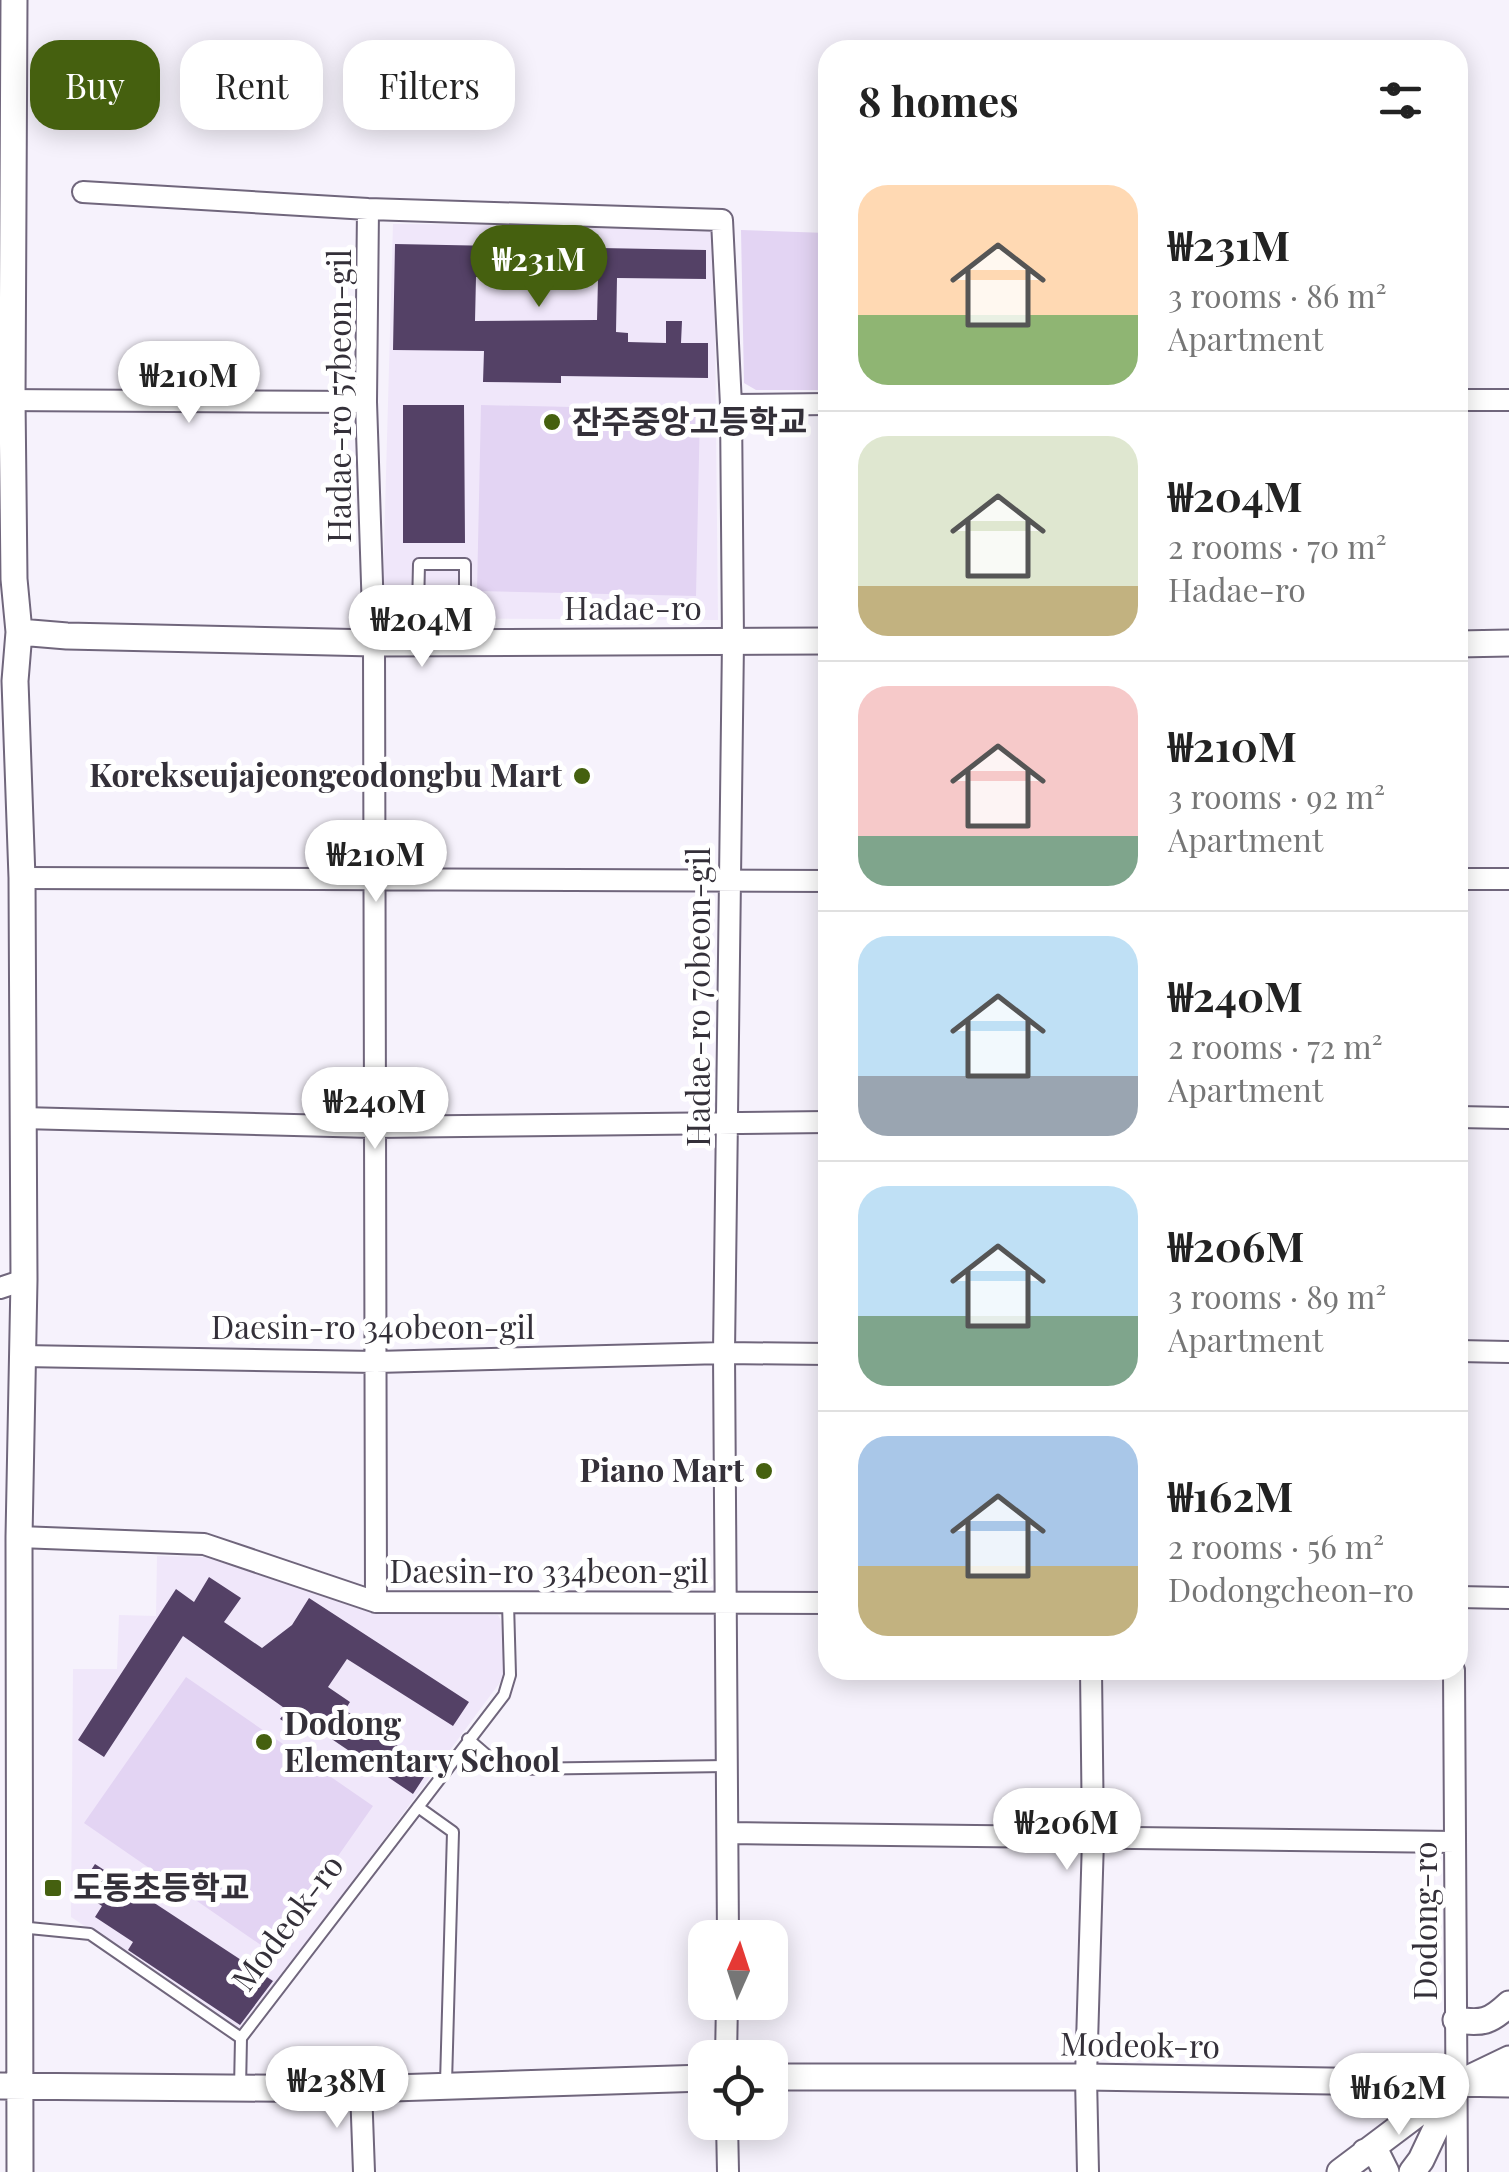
<!DOCTYPE html>
<html lang="en">
<head>
<meta charset="utf-8">
<style>
	:root { --surface:#fff; --page:#f2f2f2; --text:#222; --muted:#767676; --line:#e0e0e0; --accent:#45600f }
	body { margin:0; font-family:"Playfair Display","Noto Sans KR",serif; background:var(--page); color:var(--text); height:100vh; display:flex; flex-direction:column; font-size:38px; white-space:nowrap }
	* { box-sizing:border-box; margin:0 }
	p { font-size:32px; color:var(--muted) }
	.icon { flex:none; width:55px; height:55px; fill:none; stroke:currentColor; stroke-width:2; stroke-linecap:round; stroke-linejoin:round }
	.map { position:relative; flex:1; overflow:hidden }
	.details { position:absolute; left:818px; top:40px; width:650px; height:1640px; display:flex; flex-direction:column; background:var(--surface); border-radius:30px; box-shadow:0 5px 25px #0003 }
	.details>* { flex:none }
	.top-card { position:absolute; left:30px; top:40px; width:638px; height:90px; display:flex; gap:20px }
	.needle { width:65px; rotate:3deg }
	.buttons { position:absolute; left:688px; top:1920px; display:grid; gap:20px }
	.buttons a { display:grid; place-items:center; width:100px; height:100px; border-radius:20px; background:var(--surface); box-shadow:0 5px 25px #0003; font-size:50px }
	.price { position:absolute; translate:-50% -85px; padding:0 22px; border-radius:35px; background:#fff; color:#222; font-size:32px; line-height:65px; filter:drop-shadow(0 2px 5px #0008) }
	.price::after { content:''; position:absolute; left:50%; top:60px; width:30px; height:22px; margin-left:-15px; background:inherit; clip-path:polygon(0 0,100% 0,50% 100%) }
	.price.current { background:var(--accent); color:#fff }
	ul { padding:0; list-style:none }
	li { display:flex; align-items:center; gap:30px; height:250px; padding:0 40px }
	li+li { border-top:2px solid var(--line) }
	li span { display:grid; place-items:center; flex:none; width:280px; height:200px; border-radius:30px; color:#555 }
	li>.icon { margin-inline-start:auto }
	span .icon { width:120px; height:120px; fill:#fffc; stroke-width:1 }
	li b { font-size:42px }
	h2 { display:flex; justify-content:space-between; align-items:center; height:120px; padding:0 40px; font-size:42px }
	.pill { padding:0 35px; border-radius:30px; background:var(--surface); box-shadow:0 5px 25px #0003; font-size:35px; line-height:90px }
	.pill.current { background:var(--accent); color:#fff }
	.map>svg:first-child { display:block }
	.built { fill:#f0e7fa }
	.green { fill:#e3d4f3 }
	.building { fill:#544166; fill-rule:evenodd }
	.lines { fill:none; stroke-linecap:round; stroke-linejoin:round }
	.service-casing { stroke:#70667c; stroke-width:14 }
	.minor-casing { stroke:#70667c; stroke-width:24 }
	.tertiary-casing { stroke:#70667c; stroke-width:29 }
	.service { stroke:#fff; stroke-width:10 }
	.minor { stroke:#fff; stroke-width:20 }
	.tertiary { stroke:#fff; stroke-width:25 }
	.poi-dot { fill:#45600f; stroke:#fff; stroke-width:4 }
	.labels { text-anchor:middle; stroke-width:10; stroke-linejoin:round; paint-order:stroke }
	.street-label { font-size:32px; fill:#343039; stroke:#fff }
	.poi-label { font-size:32px; font-weight:bold; fill:#343039; stroke:#fff; text-anchor:start }
</style>
</head>
<body>
<div class="map">
<svg width="1509" height="2172" viewBox="0 0 1509 2172">
	<rect width="100%" height="100%" fill="#f6f2fc"/>
	<!-- built -->
	<path class="built" d="M393,224L714,226L718,620L382,618Z
		M157,1556L206,1557L375,1614L498,1615L504,1626V1677L242,2031L71,1917L73,1669H117L119,1615L156,1616Z"/>
	<!-- green -->
	<path class="green" d="M741,230L827,233V390H756L744,383Z
		M481,405L700,410L696,596L477,591Z
		M186,1677L373,1806L271,1952L84,1823Z"/>
	<!-- building -->
	<path class="building" d="M395,244L706,250V279L617,278L616,332L628,333V342L666,343V321H682L681,343H708V378L561,376V383L483,382L484,351L393,350ZM476,277L598,279L597,320L475,321Z
		M403,405H464L465,543H403Z
		M209,1577L241,1598L224,1622L262,1648L292,1625L309,1598L469,1702L453,1726L347,1659L328,1687L350,1702L345,1710L430,1768L413,1794L302,1719L295,1729L280,1719L287,1710L183,1636L104,1757L78,1740L176,1589L194,1602Z
		M95,1864L273,1981L240,2025L128,1950L133,1942L95,1917L102,1906L78,1890Z"/>
	<g class="lines">
		<!-- service casing -->
		<g class="service-casing">
			<path id="service" d="M418,608L419,564H465V641
				M468,1739L498,1765L515,1769L727,1766
				M418,1807L453,1832L446,2083
				M19,1927L90,1934L241,2038
				M240,2089L241,2038L504,1695L510,1675L508,1603"/>
		</g>
		<!-- minor casing -->
		<g class="minor-casing">
			<path id="minor" d="M83,192L368,209L722,220L731,405
				M368,209L366,402L374,643L376,1602
				M0,400L366,402
				M1458,400H1509
				M22,878L828,881
				M1458,879H1509
				M1458,1117L1509,1118
				M22,1118L373,1127L828,1122
				M0,1288L24,1280
				M1458,1351L1509,1352
				M22,1356L376,1362L724,1353L828,1354
				M19,1537L204,1544L376,1602L828,1603
				M1458,1597L1509,1598
				M1454,1670L1457,2172
				M729,1833L1455,1842
				M728,1938L724,1353L733,641L731,405L828,404
				M726,2058L727,2002
				M361,2089L364,2172
				M727,2122L728,2172
				M1088,2172L1086,2077L1093,1839L1091,1670"/>
		</g>
		<!-- tertiary casing -->
		<g class="tertiary-casing">
			<path id="tertiary" d="M14,0L12,399L14,579L19,632L15,681L22,878L24,1280L19,1537L20,2172
				M19,632L67,636L374,643L828,641
				M1458,644L1509,643
				M1456,2020C1482,2024 1490,2022 1509,2004
				M770,2077H1086L1509,2084
				M0,2086L361,2089L705,2078
				M1365,2152L1378,2156L1386,2172
				M1340,2172L1453,2087
				M1412,2172L1421,2160L1457,2084L1509,2059"/>
		</g>
		<!-- service -->
		<use href="#service" class="service"/>
		<!-- minor -->
		<use href="#minor" class="minor"/>
		<!-- tertiary -->
		<use href="#tertiary" class="tertiary"/>
	</g>
	<!-- markers -->
	<g class="poi-dot">
		<circle cx="552" cy="422" r="10"/>
		<circle cx="582" cy="776" r="10"/>
		<circle cx="764" cy="1471" r="10"/>
		<circle cx="264" cy="1742" r="10"/>
		<rect x="43" y="1878" width="20" height="20" rx="5"/>
	</g>
	<g class="labels">
		<!-- street labels -->
		<g class="street-label">
			<text transform="translate(340 396) rotate(-90)" y="11">Hadae-ro 57beon-gil</text>
			<text x="633" y="620">Hadae-ro</text>
			<text transform="translate(699 997) rotate(-90)" y="11">Hadae-ro 70beon-gil</text>
			<text x="373" y="1339">Daesin-ro 340beon-gil</text>
			<text x="549" y="1583">Daesin-ro 334beon-gil</text>
			<text transform="translate(1426 1921) rotate(-90)" y="11">Dodong-ro</text>
			<text transform="translate(288 1923) rotate(-53)" y="11">Modeok-ro</text>
			<text transform="translate(1140 2046) rotate(1)" y="11">Modeok-ro</text>
		</g>
		<!-- poi labels -->
		<g class="poi-label">
			<text x="572" y="433">잔주중앙고등학교</text>
			<text x="562" y="787" text-anchor="end">Korekseujajeongeodongbu Mart</text>
			<text x="744" y="1482" text-anchor="end">Piano Mart</text>
			<text x="284" y="1735">Dodong<tspan x="284" dy="37">Elementary School</tspan></text>
			<text x="73" y="1899">도동초등학교</text>
		</g>
	</g>
</svg>
<div class="buttons">
<a><svg class="needle" viewBox="-14 -14 28 28"><path d="M0-13l5 13h-10z" fill="#e53935"/><path d="M0 13l5-13h-10z" fill="#767676"/></svg></a>
<a><svg class="icon" aria-label="locate" viewBox="0 0 24 24"><circle cx="12" cy="12" r="6"/><path d="M12 2v4M12 18v4M2 12h4M18 12h4"/></svg></a>
</div>
<b class="price current" style="left:539px;top:310px">₩231M</b>
<b class="price" style="left:189px;top:426px">₩210M</b>
<b class="price" style="left:422px;top:670px">₩204M</b>
<b class="price" style="left:376px;top:905px">₩210M</b>
<b class="price" style="left:375px;top:1152px">₩240M</b>
<b class="price" style="left:1067px;top:1873px">₩206M</b>
<b class="price" style="left:337px;top:2131px">₩238M</b>
<b class="price" style="left:1399px;top:2138px">₩162M</b>
<div class="top-card">
<a class="pill current">Buy</a>
<a class="pill">Rent</a>
<a class="pill">Filters</a>
</div>
<section class="details">
<h2>8 homes<svg class="icon" aria-label="filters" viewBox="0 0 24 24"><path d="M4 7h16M4 17h16"/><circle cx="9" cy="7" r="2"/><circle cx="15" cy="17" r="2"/></svg></h2>
<ul>
<li><span style="background:linear-gradient(#ffd9b3 65%,#8fb573 0)"><svg class="icon" aria-label="home" viewBox="0 0 24 24"><path d="M3 11l9-7 9 7M6 9v11h12V9"/></svg></span><div><b>₩231M</b><p>3 rooms · 86 m²</p><p>Apartment</p></div></li>
<li><span style="background:linear-gradient(#dfe7d0 75%,#c2b280 0)"><svg class="icon" aria-label="home" viewBox="0 0 24 24"><path d="M3 11l9-7 9 7M6 9v11h12V9"/></svg></span><div><b>₩204M</b><p>2 rooms · 70 m²</p><p>Hadae-ro</p></div></li>
<li><span style="background:linear-gradient(#f6c9c9 75%,#7fa58c 0)"><svg class="icon" aria-label="home" viewBox="0 0 24 24"><path d="M3 11l9-7 9 7M6 9v11h12V9"/></svg></span><div><b>₩210M</b><p>3 rooms · 92 m²</p><p>Apartment</p></div></li>
<li><span style="background:linear-gradient(#bfe0f5 70%,#9aa5b1 0)"><svg class="icon" aria-label="home" viewBox="0 0 24 24"><path d="M3 11l9-7 9 7M6 9v11h12V9"/></svg></span><div><b>₩240M</b><p>2 rooms · 72 m²</p><p>Apartment</p></div></li>
<li><span style="background:linear-gradient(#bfe0f5 65%,#7fa58c 0)"><svg class="icon" aria-label="home" viewBox="0 0 24 24"><path d="M3 11l9-7 9 7M6 9v11h12V9"/></svg></span><div><b>₩206M</b><p>3 rooms · 89 m²</p><p>Apartment</p></div></li>
<li><span style="background:linear-gradient(#a9c7e8 65%,#c2b280 0)"><svg class="icon" aria-label="home" viewBox="0 0 24 24"><path d="M3 11l9-7 9 7M6 9v11h12V9"/></svg></span><div><b>₩162M</b><p>2 rooms · 56 m²</p><p>Dodongcheon-ro</p></div></li>
</ul>
</section>
</div>
</body>
</html>
